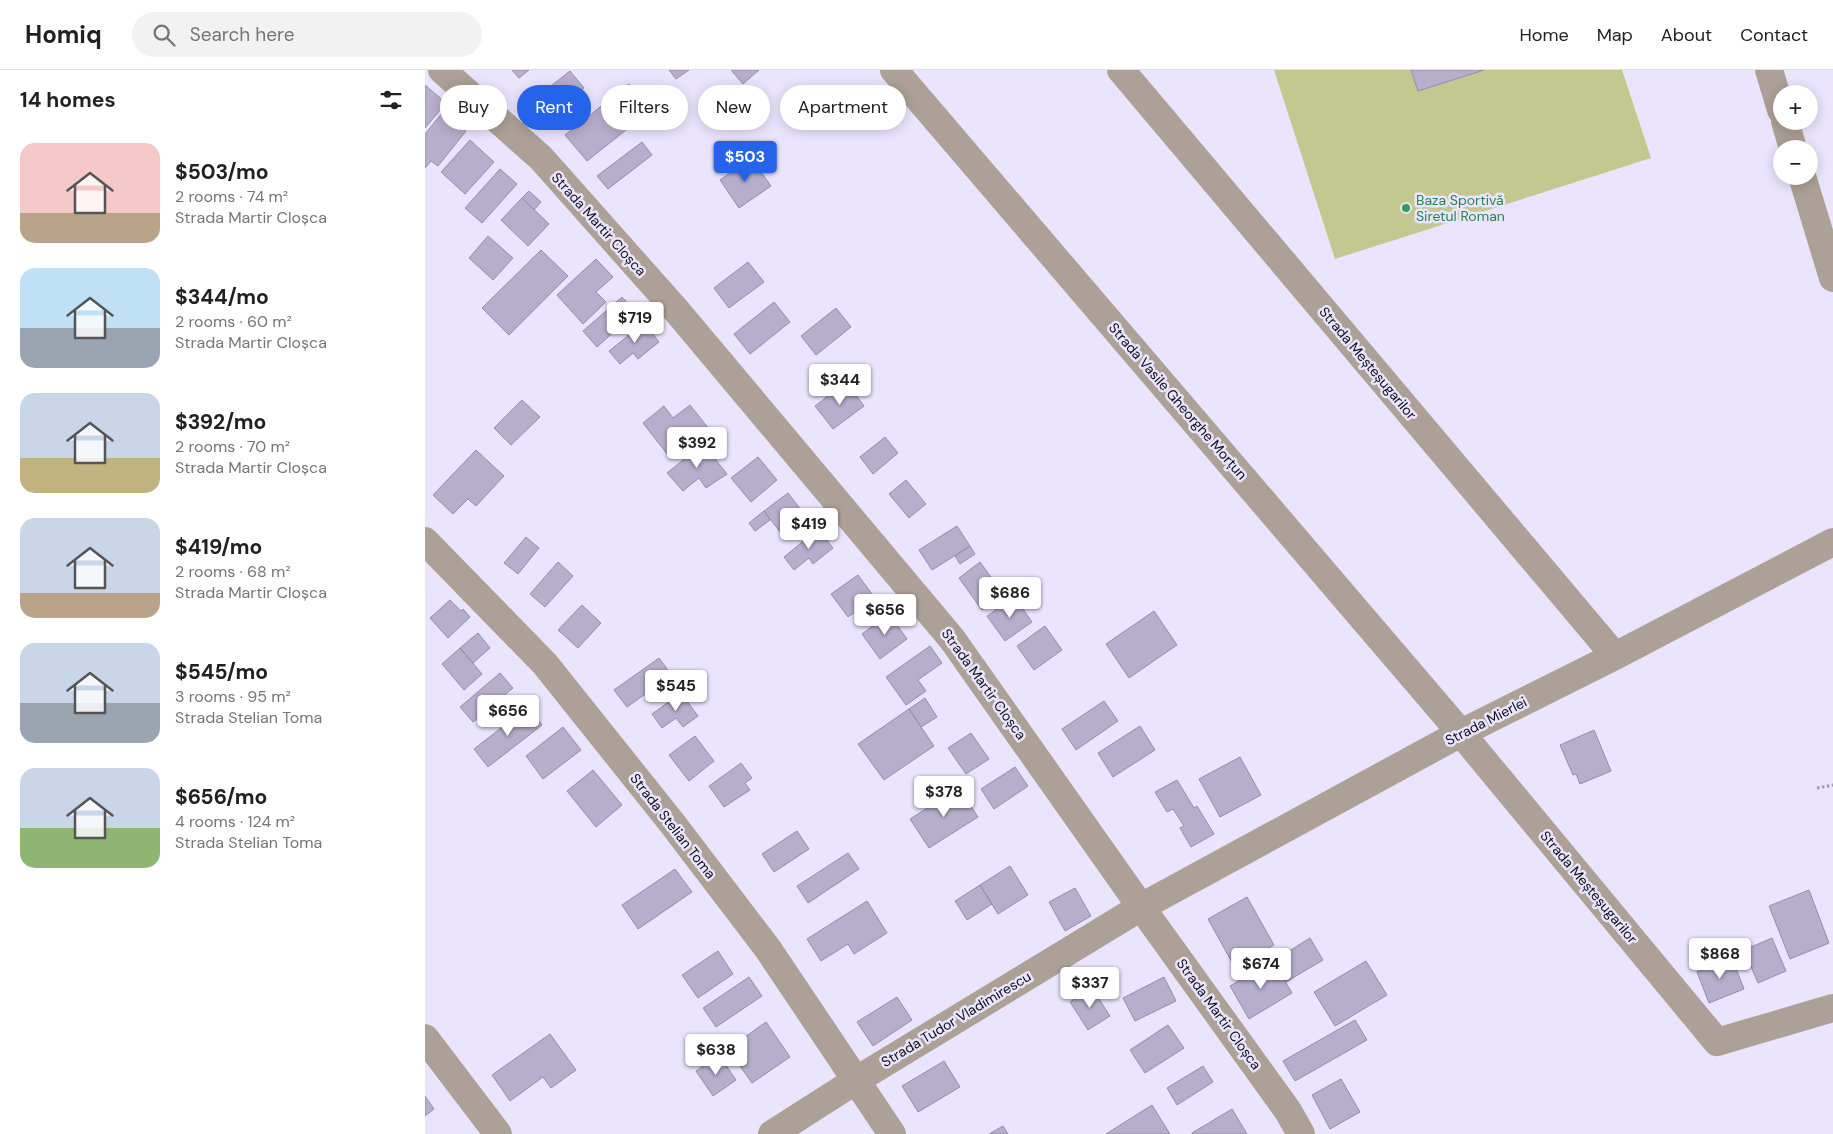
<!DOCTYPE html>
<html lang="en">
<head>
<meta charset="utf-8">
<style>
	:root { --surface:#fff; --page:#f2f2f2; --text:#202124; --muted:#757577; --line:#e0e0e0; --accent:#2563eb }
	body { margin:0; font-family:"DM Sans",sans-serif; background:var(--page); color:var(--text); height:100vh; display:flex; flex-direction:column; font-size:19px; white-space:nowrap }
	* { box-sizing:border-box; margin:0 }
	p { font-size:16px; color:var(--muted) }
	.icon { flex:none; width:28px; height:28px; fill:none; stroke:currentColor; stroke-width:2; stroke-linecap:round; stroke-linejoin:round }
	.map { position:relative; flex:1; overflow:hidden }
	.side { display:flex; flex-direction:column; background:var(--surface); width:425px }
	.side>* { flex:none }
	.top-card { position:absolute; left:15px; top:15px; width:475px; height:45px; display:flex; gap:10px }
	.controls { position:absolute; left:1348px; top:15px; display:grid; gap:10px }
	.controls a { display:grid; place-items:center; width:45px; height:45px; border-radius:50%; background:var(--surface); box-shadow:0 2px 12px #0003; font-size:25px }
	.price { position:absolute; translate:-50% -42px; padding:0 11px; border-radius:5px; background:#fff; color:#222; font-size:16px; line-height:32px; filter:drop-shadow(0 1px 2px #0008) }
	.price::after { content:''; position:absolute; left:50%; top:30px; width:15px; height:11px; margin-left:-8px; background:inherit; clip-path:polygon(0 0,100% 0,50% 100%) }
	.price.on { background:var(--accent); color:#fff }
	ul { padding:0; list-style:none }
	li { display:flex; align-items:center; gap:15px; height:125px; padding:0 20px }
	li span { display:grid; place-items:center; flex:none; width:140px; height:100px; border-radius:15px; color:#555 }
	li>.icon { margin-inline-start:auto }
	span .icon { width:60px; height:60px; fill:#fffc; stroke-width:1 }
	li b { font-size:21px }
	h2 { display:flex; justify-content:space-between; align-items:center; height:60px; padding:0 20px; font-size:21px }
	.tag { padding:0 18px; border-radius:22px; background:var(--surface); box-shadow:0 2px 12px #0003; font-size:18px; line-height:45px }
	.tag.on { background:var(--accent); color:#fff }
	header { display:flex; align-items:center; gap:30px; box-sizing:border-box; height:70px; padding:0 25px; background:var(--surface); border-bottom:1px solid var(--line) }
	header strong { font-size:24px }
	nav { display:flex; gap:28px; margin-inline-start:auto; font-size:18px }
	.search { width:350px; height:45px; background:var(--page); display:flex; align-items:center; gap:12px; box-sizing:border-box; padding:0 18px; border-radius:28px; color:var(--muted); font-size:19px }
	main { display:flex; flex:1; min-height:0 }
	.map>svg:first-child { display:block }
	.green { fill:#c3c790 }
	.building { fill:#b7aecd; stroke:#958dab }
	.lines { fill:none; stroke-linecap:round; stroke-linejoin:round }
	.path { stroke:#9e99ae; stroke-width:3; stroke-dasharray:2.5 2.5; stroke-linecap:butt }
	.minor { stroke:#ada096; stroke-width:28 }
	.leisure-dot { fill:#2e9e5b; stroke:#ebe4fe; stroke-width:2 }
	.labels { text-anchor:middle; stroke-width:5; stroke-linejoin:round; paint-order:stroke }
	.leisure-label { font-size:14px; fill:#27864d; stroke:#ebe4fe; text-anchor:start }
	.street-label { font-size:14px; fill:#0f0c17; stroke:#ebe4fe }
</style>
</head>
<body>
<header>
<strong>Homiq</strong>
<div class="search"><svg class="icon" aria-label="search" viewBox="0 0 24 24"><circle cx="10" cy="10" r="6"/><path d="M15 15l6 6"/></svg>Search here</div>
<nav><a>Home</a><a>Map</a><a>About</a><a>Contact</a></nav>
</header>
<main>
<section class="side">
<h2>14 homes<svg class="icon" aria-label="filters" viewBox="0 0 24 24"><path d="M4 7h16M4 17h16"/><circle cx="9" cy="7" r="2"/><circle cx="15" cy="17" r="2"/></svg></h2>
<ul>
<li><span style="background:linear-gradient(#f6c9c9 70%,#b9a48a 0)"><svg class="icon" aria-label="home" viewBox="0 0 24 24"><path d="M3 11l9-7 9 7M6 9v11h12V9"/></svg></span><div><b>$503/mo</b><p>2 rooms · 74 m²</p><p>Strada Martir Cloșca</p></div></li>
<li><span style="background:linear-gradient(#bfe0f5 60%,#9aa5b1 0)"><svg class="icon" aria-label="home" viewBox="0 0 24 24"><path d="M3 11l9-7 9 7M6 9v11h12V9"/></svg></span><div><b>$344/mo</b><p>2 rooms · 60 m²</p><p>Strada Martir Cloșca</p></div></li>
<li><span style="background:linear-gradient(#c9d6e8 65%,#c2b280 0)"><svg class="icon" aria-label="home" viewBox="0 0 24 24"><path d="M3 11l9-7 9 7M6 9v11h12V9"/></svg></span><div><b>$392/mo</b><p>2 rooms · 70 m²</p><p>Strada Martir Cloșca</p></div></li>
<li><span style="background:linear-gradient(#c9d6e8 75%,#b9a48a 0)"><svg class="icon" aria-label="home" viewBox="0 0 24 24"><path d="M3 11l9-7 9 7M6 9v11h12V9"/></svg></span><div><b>$419/mo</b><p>2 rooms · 68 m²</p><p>Strada Martir Cloșca</p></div></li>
<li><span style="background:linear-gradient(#c9d6e8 60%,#9aa5b1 0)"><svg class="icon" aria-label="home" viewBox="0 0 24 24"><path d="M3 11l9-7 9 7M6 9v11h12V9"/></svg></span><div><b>$545/mo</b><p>3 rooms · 95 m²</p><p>Strada Stelian Toma</p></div></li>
<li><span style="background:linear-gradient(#c9d6e8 60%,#8fb573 0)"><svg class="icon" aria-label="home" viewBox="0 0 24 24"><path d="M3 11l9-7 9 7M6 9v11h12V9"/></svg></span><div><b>$656/mo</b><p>4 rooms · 124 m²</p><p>Strada Stelian Toma</p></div></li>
</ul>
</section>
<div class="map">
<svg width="1408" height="1064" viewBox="0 0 1408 1064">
	<rect width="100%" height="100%" fill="#ebe4fe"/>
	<!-- green -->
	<path class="green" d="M849,0H1197L1226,88L910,189Z"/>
	<!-- building -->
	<path class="building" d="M87,0H104L94,8Z
		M244,0H264L251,9Z
		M306,0H334L318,14Z
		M986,0H1059L993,21Z
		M145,1L159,18L131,40L117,23Z
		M204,14L225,41L162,91L140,65Z
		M0,15L21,33L0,58Z
		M18,42L41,61L13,96L6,91L0,98V64Z
		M45,70L69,92L40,124L16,102Z
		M217,72L227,85L183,119L172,106Z
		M326,88L346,116L314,138L295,110Z
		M75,99L92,114L57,153L40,138Z
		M104,121L116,132L109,140L97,128Z
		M97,128L124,154L103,176L76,150Z
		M63,166L88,188L68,210L44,188Z
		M116,180L143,206L84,265L57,238Z
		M171,189L188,207L171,222L181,232L158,254L132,225Z
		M323,192L339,212L304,238L289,218Z
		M197,227L211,242L172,277L158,261Z
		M349,232L365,252L325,284L309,264Z
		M411,238L426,257L391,285L376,266Z
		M219,253L234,272L213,289L208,283L195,294L184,281Z
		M421,312L439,336L408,359L390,336Z
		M97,330L115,347L86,375L69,358Z
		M265,335L284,359L246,389L218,353L239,336L248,348Z
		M460,367L473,383L448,404L435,387Z
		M278,374L302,404L281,418L274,408L258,421L242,403Z
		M51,380L79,406L51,436L43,429L28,444L8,425Z
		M333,387L352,410L326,432L306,408Z
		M481,410L501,434L484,448L464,424Z
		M363,423L383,449L359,467L339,441Z
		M339,441L345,450L330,461L324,453Z
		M532,456L545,476L507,500L494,480Z
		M393,459L408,478L388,494L384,488L369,500L359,487Z
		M101,467L114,478L93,504L79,493Z
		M545,476L550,484L535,494L530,486Z
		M133,492L148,506L120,537L105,524Z
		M555,492L579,525L557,540L534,508Z
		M433,505L450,528L423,547L406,524Z
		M590,527L607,552L580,571L562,546Z
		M25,530L36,541L38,539L45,547L23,568L5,548Z
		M157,535L176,553L153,578L133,560Z
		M729,541L752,575L704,608L681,574Z
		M464,544L482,569L455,589L437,564Z
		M620,556L637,580L609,600L592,576Z
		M53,563L65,578L48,593L35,578Z
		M505,576L517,593L493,610L501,621L481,635L461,607Z
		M35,578L57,604L39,620L17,594Z
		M234,588L254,615L237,627L230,617L202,637L189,620Z
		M75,603L88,618L48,652L35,637Z
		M256,623L273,646L258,657L251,648L237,658L227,644Z
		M500,628L512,647L496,657L484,639Z
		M679,631L693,651L651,680L637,659Z
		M103,637L117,655L63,697L49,679Z
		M484,639L509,676L459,710L433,674Z
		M715,656L730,680L688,707L673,683Z
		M138,657L156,680L118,709L101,686Z
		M1169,660L1186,701L1155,714L1151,704L1148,705L1135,675Z
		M546,663L564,689L541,704L523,678Z
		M270,666L289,691L264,711L244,685Z
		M815,687L836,725L795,747L774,709Z
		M316,693L327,708L320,713L325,720L299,737L284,716Z
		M590,697L603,716L569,739L556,719Z
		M168,700L197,735L171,757L142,721Z
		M752,710L769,738L772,736L789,764L766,777L755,758L759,756L748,739L742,742L730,722Z
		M534,718L553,747L504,778L485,749Z
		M372,761L384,779L349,802L337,784Z
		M423,783L434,799L383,833L372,816Z
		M585,796L603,825L573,844L555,815Z
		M250,799L267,822L213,859L197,835Z
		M555,815L567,834L542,850L530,831Z
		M650,818L666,846L640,861L624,832Z
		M1384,820L1404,873L1365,889L1344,836Z
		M822,827L849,875L809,896L783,849Z
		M442,831L462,863L429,884L423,874L396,891L382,869Z
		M885,868L898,890L861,912L848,891Z
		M1347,868L1361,901L1333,913L1319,880Z
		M293,881L308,904L273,928L257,905Z
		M1307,888L1319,919L1284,933L1272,902Z
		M848,891L867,923L824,949L805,916Z
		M941,891L962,925L910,956L889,922Z
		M324,907L337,926L291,957L278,938Z
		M739,907L751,931L710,951L698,928Z
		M667,918L685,946L663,960L645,932Z
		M472,927L487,950L448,976L432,952Z
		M930,950L942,970L870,1011L858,991Z
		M341,952L365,987L327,1013L303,979Z
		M743,955L759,978L720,1003L705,980Z
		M125,964L151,1000L126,1018L118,1007L85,1031L67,1005Z
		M294,985L311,1010L288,1026L271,1001Z
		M519,991L535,1017L493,1042L477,1016Z
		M778,996L788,1012L752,1035L742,1018Z
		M916,1009L935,1042L905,1059L887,1025Z
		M0,1026L9,1039L0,1046Z
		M727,1035L745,1064H681Z
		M807,1039L822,1064H767V1063Z
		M578,1056L583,1064H564Z"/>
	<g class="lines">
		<!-- path -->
		<path class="path" d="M1392,718L1408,715"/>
		<!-- minor -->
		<path class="minor" d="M17,0L116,88L251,240L527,569L716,837L863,1041L876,1064
			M469,0L1036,663L1292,972L1408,938
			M696,0L1190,586
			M1344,0L1356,40
			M1360,51L1368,79
			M1377,106L1408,208
			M0,471L120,594L247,753L343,879L467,1064
			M0,968L73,1064
			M347,1064L430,1011L716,837L1036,663L1190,586L1408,472"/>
	</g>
	<!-- markers -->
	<circle class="leisure-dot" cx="981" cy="138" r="5"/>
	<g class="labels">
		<!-- leisure labels -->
		<g class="leisure-label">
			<text x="991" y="135">Baza Sportivă<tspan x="991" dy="16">Siretul Roman</tspan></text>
		</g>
		<!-- street labels -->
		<g class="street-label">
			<text transform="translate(174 154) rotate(48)" y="5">Strada Martir Cloșca</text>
			<text transform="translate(943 293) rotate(50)" y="5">Strada Meșteșugarilor</text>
			<text transform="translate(753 331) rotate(49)" y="5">Strada Vasile Gheorghe Morțun</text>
			<text transform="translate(559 614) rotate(54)" y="5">Strada Martir Cloșca</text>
			<text transform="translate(1061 651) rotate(-27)" y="5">Strada Mierlei</text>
			<text transform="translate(248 756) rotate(52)" y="5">Strada Stelian Toma</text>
			<text transform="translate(1164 817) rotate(50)" y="5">Strada Meșteșugarilor</text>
			<text transform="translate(794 944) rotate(54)" y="5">Strada Martir Cloșca</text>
			<text transform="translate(531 949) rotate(-31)" y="5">Strada Tudor Vladimirescu</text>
		</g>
	</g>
</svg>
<div class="controls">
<a>+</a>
<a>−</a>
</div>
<b class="price on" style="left:320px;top:113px">$503</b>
<b class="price" style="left:210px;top:274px">$719</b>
<b class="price" style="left:415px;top:336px">$344</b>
<b class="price" style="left:272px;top:399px">$392</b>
<b class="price" style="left:384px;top:480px">$419</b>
<b class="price" style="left:585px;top:549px">$686</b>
<b class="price" style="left:460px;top:566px">$656</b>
<b class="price" style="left:251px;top:642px">$545</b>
<b class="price" style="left:83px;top:667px">$656</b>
<b class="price" style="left:519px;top:748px">$378</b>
<b class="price" style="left:1295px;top:910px">$868</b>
<b class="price" style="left:836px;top:920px">$674</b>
<b class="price" style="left:665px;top:939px">$337</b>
<b class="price" style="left:291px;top:1006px">$638</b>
<div class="top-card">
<a class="tag">Buy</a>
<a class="tag on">Rent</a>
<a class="tag">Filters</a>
<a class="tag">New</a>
<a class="tag">Apartment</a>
</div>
</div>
</main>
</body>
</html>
